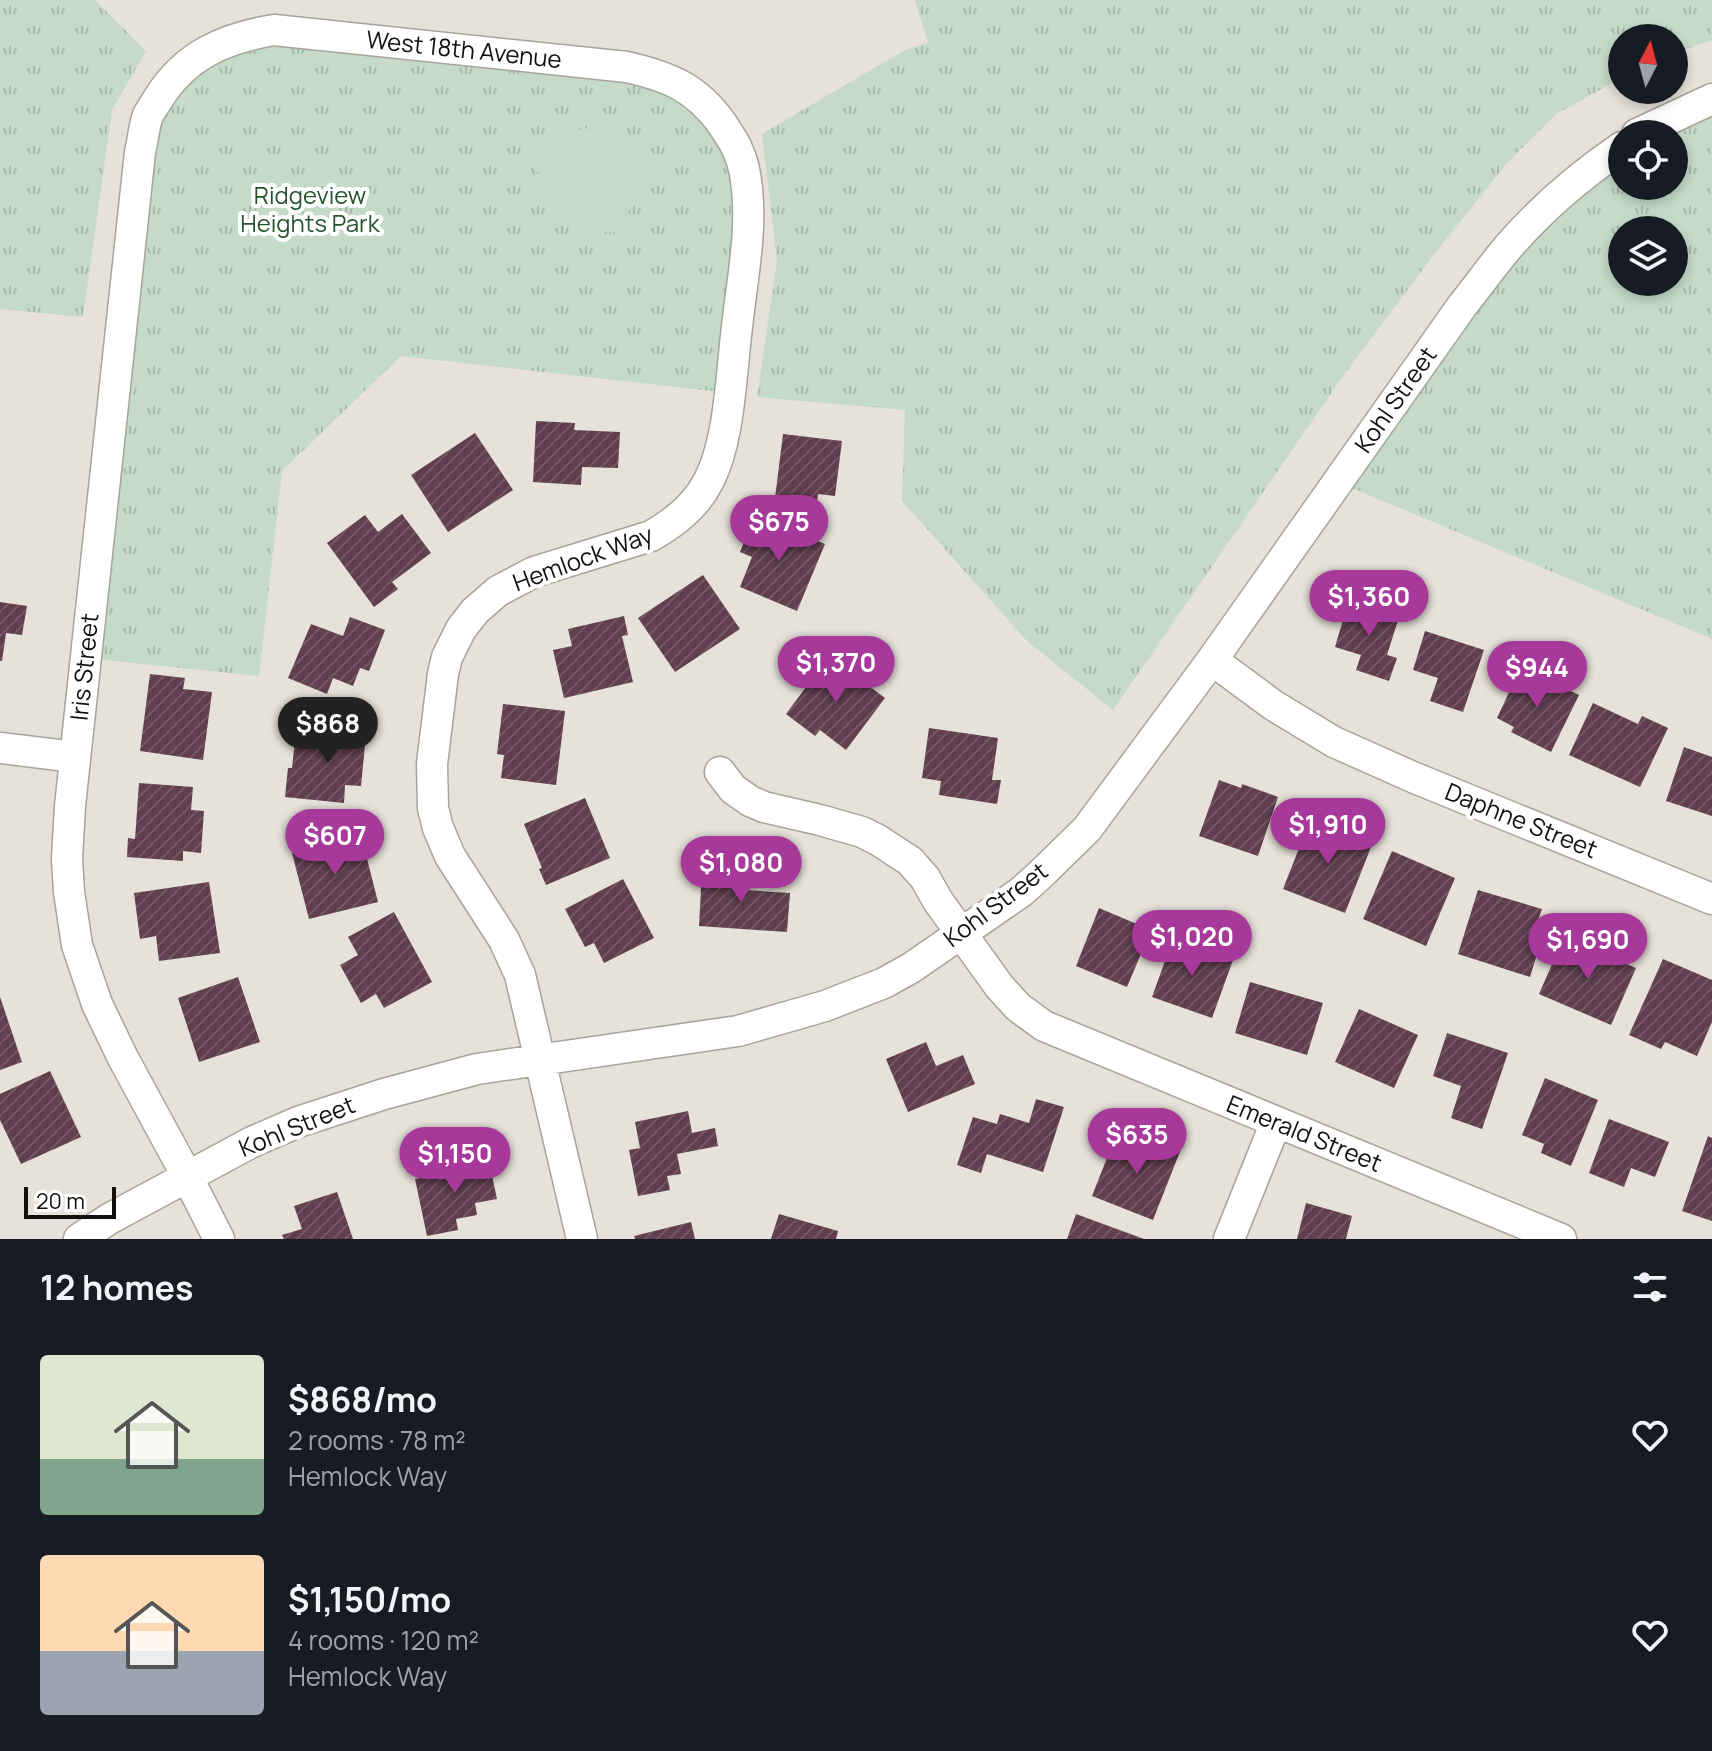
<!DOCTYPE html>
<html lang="en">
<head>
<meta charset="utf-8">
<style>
	:root { --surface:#171b24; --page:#20242c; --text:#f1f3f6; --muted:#9ea1a6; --accent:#a63999 }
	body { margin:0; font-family:Manrope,sans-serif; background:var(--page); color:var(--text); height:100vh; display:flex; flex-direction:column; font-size:30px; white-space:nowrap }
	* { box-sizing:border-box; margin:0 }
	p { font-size:26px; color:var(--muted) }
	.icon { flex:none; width:44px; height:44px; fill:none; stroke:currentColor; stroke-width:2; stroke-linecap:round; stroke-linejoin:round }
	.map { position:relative; height:1239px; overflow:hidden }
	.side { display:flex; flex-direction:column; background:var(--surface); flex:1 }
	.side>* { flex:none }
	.needle { width:52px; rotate:6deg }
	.fabs { position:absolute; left:1608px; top:24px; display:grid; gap:16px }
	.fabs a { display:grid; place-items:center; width:80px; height:80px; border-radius:50%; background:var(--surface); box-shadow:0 4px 12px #0003; font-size:40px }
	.scale { position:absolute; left:24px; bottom:20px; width:92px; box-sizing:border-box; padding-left:8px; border:4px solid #13110e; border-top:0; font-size:22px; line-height:28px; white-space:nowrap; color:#13110e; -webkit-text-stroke:6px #fff; paint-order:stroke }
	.price { position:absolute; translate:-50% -68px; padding:0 18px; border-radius:28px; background:var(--accent); color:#fff; font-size:26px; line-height:52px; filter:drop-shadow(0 2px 4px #0008) }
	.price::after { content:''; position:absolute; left:50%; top:48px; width:24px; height:18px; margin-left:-12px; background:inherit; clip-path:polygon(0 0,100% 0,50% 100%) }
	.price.active { background:#222; color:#fff }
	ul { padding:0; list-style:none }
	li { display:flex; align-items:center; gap:24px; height:200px; padding:0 40px }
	li span { display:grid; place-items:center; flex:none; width:224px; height:160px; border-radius:8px; color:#555 }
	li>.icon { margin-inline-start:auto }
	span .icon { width:96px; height:96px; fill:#fffc; stroke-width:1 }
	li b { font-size:34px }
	h2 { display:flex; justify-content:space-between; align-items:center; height:96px; padding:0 40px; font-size:34px }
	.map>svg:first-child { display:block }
	.grass { fill:url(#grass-tufts); fill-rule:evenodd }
	.pitch { fill:#c5dac7 }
	.building { fill:url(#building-hatch) }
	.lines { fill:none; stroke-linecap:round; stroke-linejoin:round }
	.minor-casing { stroke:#a8a39c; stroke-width:33 }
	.minor { stroke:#fff; stroke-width:30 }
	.labels { text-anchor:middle; stroke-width:8; stroke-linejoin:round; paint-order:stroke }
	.street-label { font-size:24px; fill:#13110e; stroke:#fff }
	.park-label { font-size:24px; fill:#26532d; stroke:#fff }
</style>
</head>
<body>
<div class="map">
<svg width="1712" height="1239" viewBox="0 0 1712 1239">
	<defs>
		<pattern id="grass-tufts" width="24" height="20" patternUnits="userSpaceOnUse" patternTransform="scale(2)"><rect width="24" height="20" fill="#c5dac7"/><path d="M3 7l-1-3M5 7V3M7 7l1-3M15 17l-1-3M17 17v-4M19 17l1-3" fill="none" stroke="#a8baaa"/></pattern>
		<pattern id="building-hatch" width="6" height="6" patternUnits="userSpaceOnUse" patternTransform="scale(2)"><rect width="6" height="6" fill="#613f4e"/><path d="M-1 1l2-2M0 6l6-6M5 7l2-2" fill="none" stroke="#725763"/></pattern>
	</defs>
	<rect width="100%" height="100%" fill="#e6e1d9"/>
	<!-- grass -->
	<path class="grass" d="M0,0H95L146,51L112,110L83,317L0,309Z
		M915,0H1712V40L1674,53V38H1622V78L1556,114L1507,163L1432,257L1343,376L1113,710L1028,642L902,501L905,410L757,397L777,261L762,134L905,50L928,43Z
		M245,35L659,74L739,153L729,393L401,356L282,471L259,676L86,658L148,115Z
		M1712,99V639L1338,482L1462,306L1622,147V186H1674V134H1637ZM1622,230H1674V282H1622Z"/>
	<!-- pitch -->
	<path class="pitch" d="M597,127L631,136L655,166L616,233L600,231L593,214H563L530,159L571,131Z"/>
	<!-- building -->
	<path class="building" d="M536,421L575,423L574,430L620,432L618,468L582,467L581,485L533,482Z
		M475,433L513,490L448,532L411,475Z
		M783,434L842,441L835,496L818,494L816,511L774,506Z
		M402,514L431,553L392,582L398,589L374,607L327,543L365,515L378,532Z
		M755,516L825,544L797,611L740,587L752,557L740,552Z
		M703,575L740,629L675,672L638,618Z
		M1349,599L1400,614L1387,655L1397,658L1389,681L1356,670L1361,655L1335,647Z
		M0,602L27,606L22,635L6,633L2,661H0Z
		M624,616L628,635L622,636L633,682L564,698L553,650L572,646L568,629Z
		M350,617L385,630L369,671L360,668L353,686L333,678L327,694L288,678L311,624L343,636Z
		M1425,631L1484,650L1463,712L1430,701L1438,678L1413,670Z
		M829,656L885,698L846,750L820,730L815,736L786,714Z
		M1521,667L1579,695L1551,752L1511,732L1514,727L1497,718Z
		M150,674L185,678L183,689L212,692L203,760L140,751Z
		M1593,703L1638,724L1642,716L1668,728L1640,787L1569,755Z
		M503,704L565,711L556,785L501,778L504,755L497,754Z
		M331,722L367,725L361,786L345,785L344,803L285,797L288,768H292L295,740L329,742Z
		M929,728L998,738L992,780H1001L997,804L939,795L941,781L922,778Z
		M1684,747L1712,757V816L1666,801Z
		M1219,780L1241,788L1242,784L1278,797L1258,856L1199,836Z
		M139,783L193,787L191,810L204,811L201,853L183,851V861L127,857L128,838L135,839Z
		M585,798L610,858L546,885L539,869L542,868L524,824Z
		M1311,818L1373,842L1345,913L1283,889Z
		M361,835L378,902L309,919L292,853Z
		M1392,851L1455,878L1426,946L1363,919Z
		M702,870L745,873L744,890L790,893L787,932L699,926Z
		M623,879L654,938L604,963L594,943L585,947L565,909Z
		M209,882L220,953L159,961L156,936L140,939L134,893Z
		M1478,890L1542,909L1536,926L1545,928L1530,977L1458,954Z
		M1099,908L1151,930L1127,987L1076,966Z
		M394,912L432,982L384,1008L376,994L361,1003L340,965L358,955L348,937Z
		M1564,937L1636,968L1611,1025L1539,994Z
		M1173,939L1233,960L1212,1018L1152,997Z
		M1663,959L1712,980V1022L1697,1056L1665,1042L1661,1049L1629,1035Z
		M238,977L260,1042L199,1062L178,998Z
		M1250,982L1323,1003L1307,1055L1235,1033Z
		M0,997L22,1062L0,1070Z
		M1359,1009L1418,1035L1394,1088L1335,1062Z
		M1447,1033L1508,1053L1482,1129L1451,1118L1461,1086L1433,1076Z
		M926,1042L936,1066L963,1055L975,1084L908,1112L886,1059Z
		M50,1071L81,1137L21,1164L0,1120V1094Z
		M1545,1078L1598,1100L1571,1166L1541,1153L1544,1144L1522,1135Z
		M1036,1099L1064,1107L1043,1172L987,1154L981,1173L957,1165L973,1117L997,1124L1000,1114L1029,1123Z
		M688,1111L692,1133L715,1128L718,1146L677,1154L681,1174L667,1176L670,1190L638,1196L629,1150L640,1148L635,1122Z
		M1609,1119L1669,1142L1655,1177L1631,1168L1624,1187L1589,1173Z
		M1150,1136L1181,1149L1153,1220L1092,1196L1114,1140L1144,1152Z
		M1708,1136L1712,1138V1221L1682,1211Z
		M488,1157L497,1199L475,1203L477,1215L456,1219L458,1230L427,1236L415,1179L456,1171L454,1164Z
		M337,1192L353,1239H284L282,1235L302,1229L294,1206Z
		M1306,1203L1352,1216L1346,1239H1297Z
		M779,1214L838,1231L836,1239H771Z
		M1076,1214L1144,1239H1067Z
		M691,1222L695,1239H635L634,1236Z"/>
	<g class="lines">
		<!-- minor casing -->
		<g class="minor-casing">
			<path id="minor" d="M1637,134L1712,99
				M1212,660L1273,705L1334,742L1415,778L1712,899
				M0,748L75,757
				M720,772L733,789L750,801L764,807L820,820L862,832L878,840L910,861L925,878L938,901L999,986L1018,1007L1044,1026L1561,1239
				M79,1239L109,1219L252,1142L298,1122L384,1094L477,1069L738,1031L825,1006L884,983L911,968L1021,892L1040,875L1087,829L1212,660L1462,306C1478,286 1492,266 1509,246C1541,209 1581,175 1622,147
				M219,1239L187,1176L123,1058L97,1004L77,945L69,892L67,859L70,806L140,152C143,140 144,126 148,115C151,110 155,104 158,99C185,55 225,38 274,30L627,67C670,77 697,88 723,125C728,134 735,142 738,151C742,160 745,172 746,181C753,228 742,280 737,327C731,374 730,441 708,482C696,506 674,523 651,536L534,572L498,591L475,611L461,629L447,657L443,674L432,764L433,808L438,828L450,856L504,940L520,975L582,1239
				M1229,1239L1276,1122"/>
		</g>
		<!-- minor -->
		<use href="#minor" class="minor"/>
	</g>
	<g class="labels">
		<!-- street labels -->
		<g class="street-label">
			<text transform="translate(464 50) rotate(6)" y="8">West 18th Avenue</text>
			<text transform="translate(1396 400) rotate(-55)" y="8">Kohl Street</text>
			<text transform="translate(583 559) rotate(-20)" y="8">Hemlock Way</text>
			<text transform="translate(85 667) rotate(-84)" y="8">Iris Street</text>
			<text transform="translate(1521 821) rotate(22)" y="8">Daphne Street</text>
			<text transform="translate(996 905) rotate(-37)" y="8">Kohl Street</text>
			<text transform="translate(297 1127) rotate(-22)" y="8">Kohl Street</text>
			<text transform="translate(1304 1134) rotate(22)" y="8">Emerald Street</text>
		</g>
		<!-- park labels -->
		<g class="park-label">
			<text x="310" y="204">Ridgeview<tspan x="310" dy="28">Heights Park</tspan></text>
		</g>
	</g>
</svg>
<div class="fabs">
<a><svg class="needle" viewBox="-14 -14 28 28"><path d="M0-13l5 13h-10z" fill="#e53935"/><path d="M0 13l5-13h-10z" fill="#9ea1a6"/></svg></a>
<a><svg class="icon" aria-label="locate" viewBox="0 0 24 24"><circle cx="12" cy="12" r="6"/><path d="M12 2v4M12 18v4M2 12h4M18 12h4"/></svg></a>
<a><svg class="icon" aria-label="layers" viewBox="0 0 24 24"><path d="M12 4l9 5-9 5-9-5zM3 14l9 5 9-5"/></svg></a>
</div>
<div class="scale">20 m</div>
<b class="price" style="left:779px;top:563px">$675</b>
<b class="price" style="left:1369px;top:638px">$1,360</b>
<b class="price" style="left:836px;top:704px">$1,370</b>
<b class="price" style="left:1537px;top:709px">$944</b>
<b class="price active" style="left:328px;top:765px">$868</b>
<b class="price" style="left:1328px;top:866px">$1,910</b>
<b class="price" style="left:335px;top:877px">$607</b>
<b class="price" style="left:741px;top:904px">$1,080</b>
<b class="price" style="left:1192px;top:978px">$1,020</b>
<b class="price" style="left:1588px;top:981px">$1,690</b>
<b class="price" style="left:1137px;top:1176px">$635</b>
<b class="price" style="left:455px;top:1195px">$1,150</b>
</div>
<section class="side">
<h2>12 homes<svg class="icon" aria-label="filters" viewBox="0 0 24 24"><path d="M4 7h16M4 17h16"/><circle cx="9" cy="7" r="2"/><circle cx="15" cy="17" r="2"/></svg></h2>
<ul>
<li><span style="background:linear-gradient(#dfe7d0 65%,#7fa58c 0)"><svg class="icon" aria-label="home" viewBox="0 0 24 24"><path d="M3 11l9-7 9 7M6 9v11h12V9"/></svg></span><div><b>$868/mo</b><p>2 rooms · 78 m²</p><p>Hemlock Way</p></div><svg class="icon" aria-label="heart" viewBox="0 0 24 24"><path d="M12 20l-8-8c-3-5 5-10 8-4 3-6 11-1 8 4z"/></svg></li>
<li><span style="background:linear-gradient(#ffd9b3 60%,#9aa5b1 0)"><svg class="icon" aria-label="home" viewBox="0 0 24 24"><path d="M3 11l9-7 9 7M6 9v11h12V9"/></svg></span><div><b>$1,150/mo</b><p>4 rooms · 120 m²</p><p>Hemlock Way</p></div><svg class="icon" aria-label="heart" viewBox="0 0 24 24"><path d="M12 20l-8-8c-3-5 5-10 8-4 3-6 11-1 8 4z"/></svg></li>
</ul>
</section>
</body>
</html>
